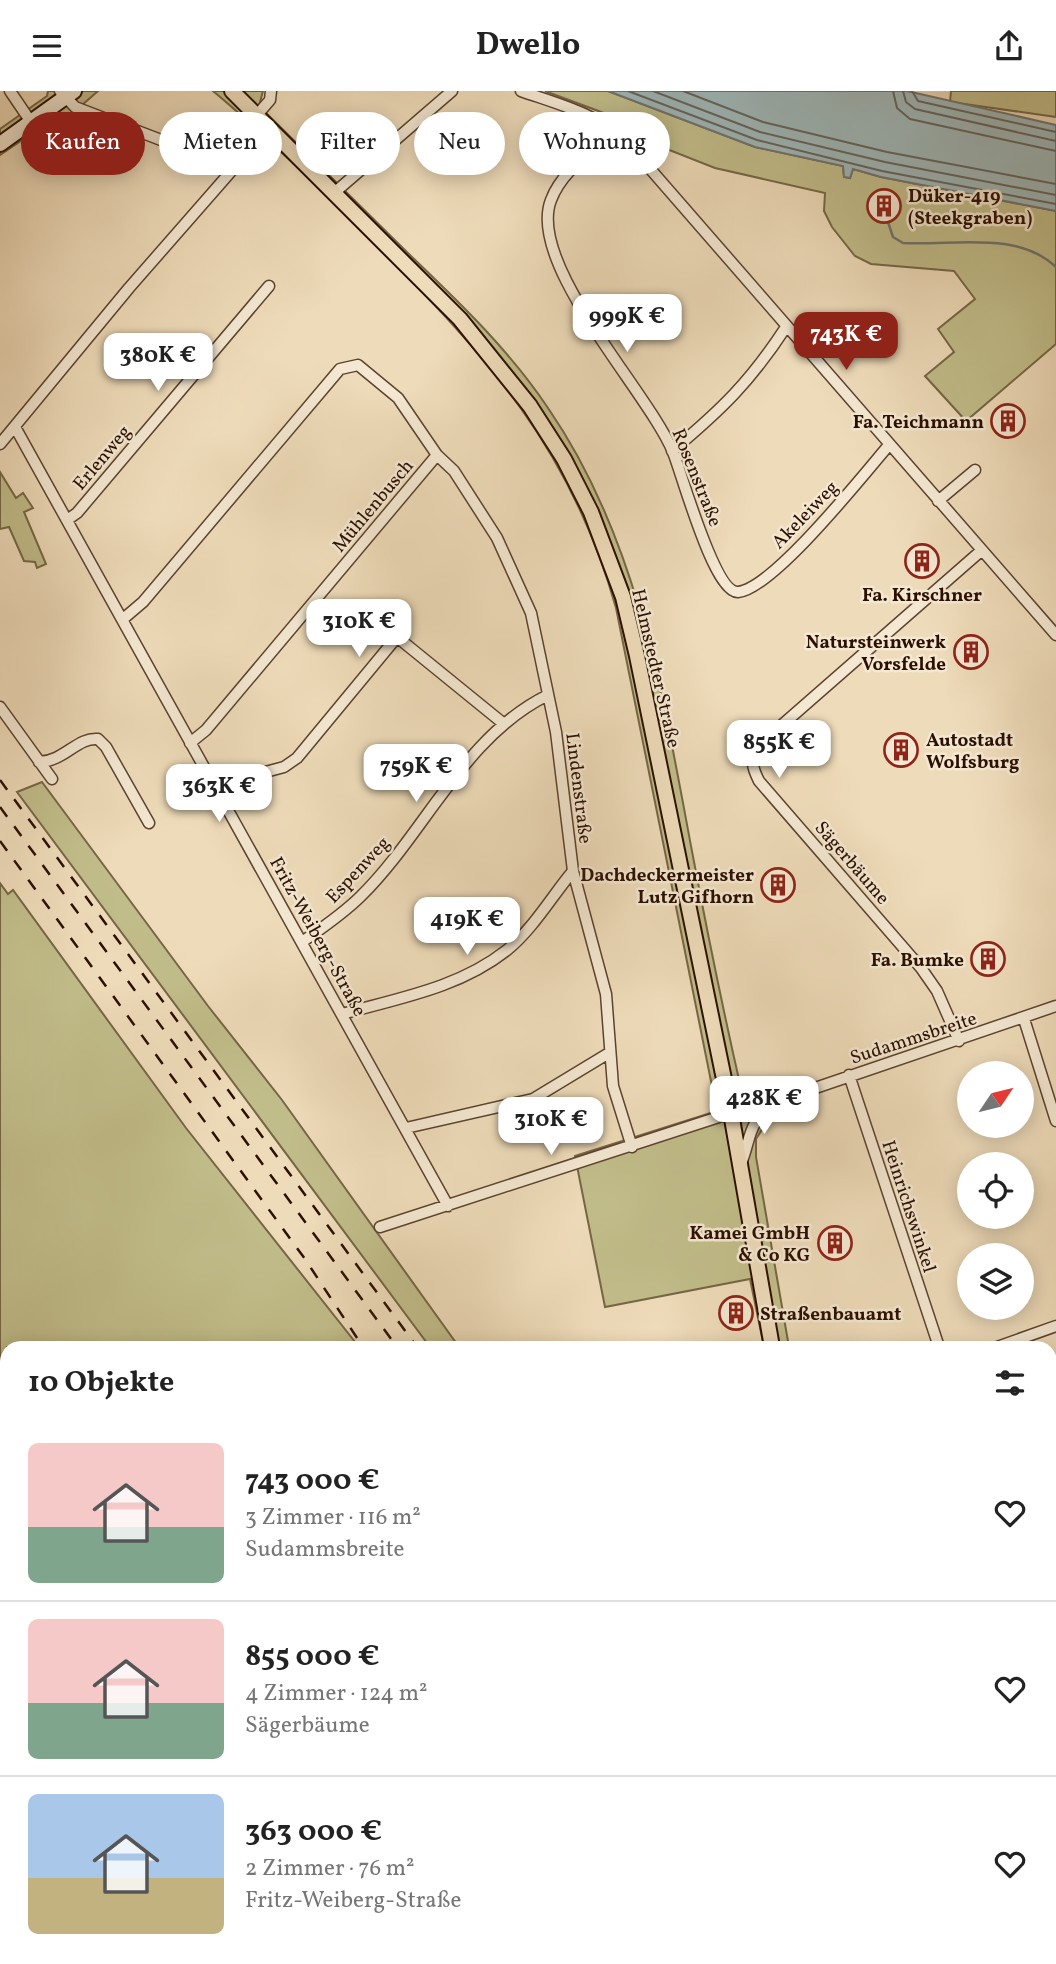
<!DOCTYPE html>
<html lang="de">
<head>
<meta charset="utf-8">
<style>
	:root { --surface:#fff; --page:#f6f6f6; --text:#222; --muted:#767676; --line:#e0e0e0; --accent:#8f2418 }
	body { margin:0; font-family:Vollkorn,serif; background:var(--page); color:var(--text); height:100vh; display:flex; flex-direction:column; font-size:26px; white-space:nowrap }
	* { box-sizing:border-box; margin:0 }
	p { font-size:23px; color:var(--muted) }
	.icon { flex:none; width:38px; height:38px; fill:none; stroke:currentColor; stroke-width:2; stroke-linecap:round; stroke-linejoin:round }
	.map { position:relative; flex:1; overflow:hidden }
	.panel { position:absolute; left:0px; top:1250px; width:1057px; height:625px; display:flex; flex-direction:column; background:var(--surface); border-radius:21px 21px 0 0; box-shadow:0 4px 18px #0003 }
	.panel>* { flex:none }
	.hud { position:absolute; left:21px; top:21px; width:700px; height:63px; display:flex; gap:14px }
	.needle { width:46px; rotate:55deg }
	.controls { position:absolute; left:957px; top:970px; display:grid; gap:14px }
	.controls a { display:grid; place-items:center; width:77px; height:77px; border-radius:50%; background:var(--surface); box-shadow:0 4px 18px #0003; font-size:35px }
	.price { position:absolute; translate:-50% -60px; padding:0 16px; border-radius:14px; background:#fff; color:#222; font-size:23px; line-height:46px; filter:drop-shadow(0 2px 4px #0008) }
	.price::after { content:''; position:absolute; left:50%; top:42px; width:21px; height:16px; margin-left:-10px; background:inherit; clip-path:polygon(0 0,100% 0,50% 100%) }
	.price.current { background:var(--accent); color:#fff }
	ul { padding:0; list-style:none }
	li { display:flex; align-items:center; gap:21px; height:175px; padding:0 28px }
	li+li { border-top:2px solid var(--line) }
	li span { display:grid; place-items:center; flex:none; width:196px; height:140px; border-radius:10px; color:#555 }
	li>.icon { margin-inline-start:auto }
	span .icon { width:84px; height:84px; fill:#fffc; stroke-width:1 }
	li b { font-size:30px }
	h2 { display:flex; justify-content:space-between; align-items:center; height:84px; padding:0 28px; font-size:30px }
	.pill { padding:0 24px; border-radius:32px; background:var(--surface); box-shadow:0 4px 18px #0003; font-size:24px; line-height:63px }
	.pill.current { background:var(--accent); color:#fff }
	header { display:flex; justify-content:space-between; align-items:center; height:91px; padding:0 28px; background:var(--surface); font-size:32px; font-weight:700 }
	.map>svg:first-child { display:block }
	.green { fill:#c1bd8a; stroke:#766646; stroke-width:2 }
	.water { fill:#9eb8ba; stroke:#707470; stroke-width:2 }
	.lines { fill:none; stroke-linecap:round; stroke-linejoin:round }
	.shore { stroke:#64645e; stroke-width:2 }
	.stream { stroke:#707470; stroke-width:2.5 }
	.minor-casing { stroke:#5c422f; stroke-width:13 }
	.secondary-casing { stroke:#2b0f01; stroke-width:18 }
	.primary-casing { stroke:#2b0f01; stroke-width:18 }
	.minor { stroke:#f4e8d2; stroke-width:10 }
	.secondary { stroke:#f4e8d2; stroke-width:14 }
	.primary { stroke:#eedbb9; stroke-width:14 }
	.rail { stroke:#2b0f01; stroke-width:2.5; stroke-dasharray:12 12; stroke-linecap:butt }
	.labels { text-anchor:middle; stroke-width:5; stroke-linejoin:round; paint-order:stroke }
	.poi-label { font-size:19px; font-weight:bold; fill:#2b0f01; stroke:#f4e8d2; text-anchor:end }
	.street-label { font-size:19px; fill:#2b0f01; stroke:#f4e8d2 }
</style>
</head>
<body>
<header><svg class="icon" aria-label="menu" viewBox="0 0 24 24"><path d="M4 6h16M4 12h16M4 18h16"/></svg>Dwello<svg class="icon" aria-label="share" viewBox="0 0 24 24"><path d="M12 15V3M7 8l5-5 5 5M5 13v7h14v-7"/></svg></header>
<div class="map">
<svg width="1056" height="1873" viewBox="0 0 1056 1873">
	<rect width="100%" height="100%" fill="#eedbb9"/>
	<filter id="stains"><feTurbulence type="fractalNoise" baseFrequency=".00286" numOctaves="4"/><feColorMatrix values="0 0 0 0 .2 0 0 0 0 .09 0 0 0 0 .02 0 0 0 .5 -.17"/></filter>
	<radialGradient id="worn" r=".72"><stop offset=".6" stop-color="#630" stop-opacity="0"/><stop offset="1" stop-color="#630" stop-opacity=".3"/></radialGradient>
	<!-- green -->
	<path class="green" d="M48,0H98L65,29L46,33L0,64V38L47,5Z
		M213,0H263L259,15C310,65 361,115 412,166C461,213 510,260 548,317C637,446 663,605 691,755C706,835 722,914 740,993L744,1000L758,1002L768,1029L756,1048V1066L789,1256H764L750,1188L605,1216L575,1065L717,1020L616,517C571,356 486,264 372,150C320,98 269,47 213,0Z
		M545,0H608L755,56L843,75L844,86L850,87L853,78L881,86L1056,120V253L966,330L925,285L954,261L938,238L975,208L954,180L871,173L855,165L832,136L824,120L825,102L715,77L636,46L609,24Z
		M951,0H1056V26L950,11Z
		M0,381L16,407L23,402L33,417L24,421L46,473L37,477L35,471L24,470L9,436L0,438Z
		M42,691L208,915L282,1009L459,1256H430L17,701Z
		M0,792L8,803L13,799L186,1037L359,1256H7V1413L0,1415Z
		M0,1482L7,1494V1719L0,1724Z
		M1050,1743L1056,1770V1873H879L874,1867H1050Z
		M209,1867H832L837,1873H209Z"/>
	<!-- water -->
	<path class="water" d="M608,0H907L1056,34V120L881,86L853,78L850,87L844,86L843,75L755,56Z"/>
	<g class="lines">
		<!-- shore -->
		<path class="shore" d="M628,0L757,49L882,80L1056,113
			M653,0L760,41L885,71L1056,104
			M683,0L763,31L887,61L1056,93
			M893,0L897,17L910,28L1056,60
			M903,0L906,11L915,18L1056,50
			M912,0L918,10L1056,41"/>
		<!-- stream -->
		<path class="stream" d="M886,125L893,146L903,152C952,155 1017,139 1056,176
			M0,1339L7,1335
			M497,1867L498,1873
			M814,1867L818,1873"/>
		<!-- minor casing -->
		<g class="minor-casing">
			<path id="minor" d="M10,0L31,31
				M60,0L75,16L234,77
				M521,0C558,13 595,22 625,49L1056,544
				M257,24L270,9L271,0
				M614,39C592,60 562,80 551,109C526,173 649,302 673,361C682,383 714,502 738,501C773,498 864,383 889,354
				M334,102L452,0
				M15,336L448,1115
				M0,353L129,197L269,37
				M672,360C722,318 750,291 786,236
				M938,410L975,379
				M67,429L77,422L269,195
				M123,528L143,511L340,278L358,274L398,307L437,364L454,380L497,447L531,522L556,641L573,780L606,903L613,995L632,1056
				M0,616L52,688
				M190,652L206,639L437,364
				M39,671C65,670 77,646 98,648L106,656L149,732
				M226,714L258,683L284,676L297,667L397,546L504,633
				M302,851C322,837 343,823 361,805C425,742 464,645 548,604
				M342,923C399,907 459,897 507,859C533,838 552,805 573,780
				M1024,928L1056,1030
				M959,950L937,900L921,877L759,690C752,676 750,669 758,655L982,459
				M849,984L939,1256
				M406,1037L533,1008L609,962
				M741,1073C752,1044 747,1033 774,1013
				M380,1136L731,1022L780,1009L1056,915
				M997,1256L1056,1235
				M0,1737L7,1732"/>
		</g>
		<!-- secondary casing -->
		<g class="secondary-casing">
			<path id="secondary" d="M0,53L74,0
				M1000,1873L1001,1867"/>
		</g>
		<!-- primary casing -->
		<g class="primary-casing">
			<path id="primary" d="M232,0L460,228L530,315L564,368L591,421L623,506L637,565L731,1022L772,1256
				M903,1867L906,1873"/>
		</g>
		<!-- minor -->
		<use href="#minor" class="minor"/>
		<!-- secondary -->
		<use href="#secondary" class="secondary"/>
		<!-- primary -->
		<use href="#primary" class="primary"/>
		<!-- rail -->
		<path class="rail" d="M0,689L417,1256
			M0,716L397,1256
			M0,750L305,1168L363,1256
			M858,1867L863,1873
			M113,1873L122,1867
			M136,1873L141,1867
			M155,1873L158,1867
			M173,1873L176,1867
			M285,1873L286,1867"/>
	</g>
	<!-- icons -->
	<defs>
		<g id="building-ring" transform="scale(1.75)"><circle r="9.5" fill="#f4e8d2" stroke="#8f2418" stroke-width="1.5"/><path d="M-4-6H4V6H1V3H-1V6H-4ZM-2.5-4.3h1.7v1.8h-1.7ZM.8-4.3h1.7v1.8H.8ZM-2.5-1h1.7V.8h-1.7ZM.8-1h1.7V.8H.8Z" fill="#8f2418"/></g>
	</defs>
	<g fill-rule="evenodd">
		<use href="#building-ring" x="884" y="115"/>
		<use href="#building-ring" x="1008" y="330"/>
		<use href="#building-ring" x="922" y="470"/>
		<use href="#building-ring" x="971" y="561"/>
		<use href="#building-ring" x="901" y="659"/>
		<use href="#building-ring" x="778" y="794"/>
		<use href="#building-ring" x="988" y="868"/>
		<use href="#building-ring" x="835" y="1152"/>
		<use href="#building-ring" x="736" y="1222"/>
	</g>
	<g class="labels">
		<!-- poi labels -->
		<g class="poi-label">
			<text x="908" y="111" text-anchor="start">Düker-419<tspan x="908" dy="22">(Steekgraben)</tspan></text>
			<text x="984" y="337">Fa. Teichmann</text>
			<text x="922" y="510" text-anchor="middle">Fa. Kirschner</text>
			<text x="946" y="557">Natursteinwerk<tspan x="946" dy="22">Vorsfelde</tspan></text>
			<text x="926" y="655" text-anchor="start">Autostadt<tspan x="926" dy="22">Wolfsburg</tspan></text>
			<text x="754" y="790">Dachdeckermeister<tspan x="754" dy="22">Lutz Gifhorn</tspan></text>
			<text x="964" y="875">Fa. Bumke</text>
			<text x="810" y="1148">Kamei GmbH<tspan x="810" dy="22">&amp; Co KG</tspan></text>
			<text x="760" y="1229" text-anchor="start">Straßenbauamt</text>
		</g>
		<!-- street labels -->
		<g class="street-label">
			<text transform="translate(101 366) rotate(-50)" y="7">Erlenweg</text>
			<text transform="translate(698 386) rotate(68)" y="7">Rosenstraße</text>
			<text transform="translate(372 414) rotate(-50)" y="7">Mühlenbusch</text>
			<text transform="translate(804 423) rotate(-46)" y="7">Akeleiweg</text>
			<text transform="translate(657 577) rotate(77)" y="7">Helmstedter Straße</text>
			<text transform="translate(580 697) rotate(83)" y="7">Lindenstraße</text>
			<text transform="translate(853 771) rotate(49)" y="7">Sägerbäume</text>
			<text transform="translate(357 778) rotate(-47)" y="7">Espenweg</text>
			<text transform="translate(319 845) rotate(61)" y="7">Fritz-Weiberg-Straße</text>
			<text transform="translate(913 946) rotate(-18)" y="7">Sudammsbreite</text>
			<text transform="translate(910 1115) rotate(72)" y="7">Heinrichswinkel</text>
		</g>
	</g>
	<rect width="100%" height="100%" filter="url(#stains)"/>
	<rect width="100%" height="100%" fill="url(#worn)"/>
</svg>
<div class="controls">
<a><svg class="needle" viewBox="-14 -14 28 28"><path d="M0-13l5 13h-10z" fill="#e53935"/><path d="M0 13l5-13h-10z" fill="#767676"/></svg></a>
<a><svg class="icon" aria-label="locate" viewBox="0 0 24 24"><circle cx="12" cy="12" r="6"/><path d="M12 2v4M12 18v4M2 12h4M18 12h4"/></svg></a>
<a><svg class="icon" aria-label="layers" viewBox="0 0 24 24"><path d="M12 4l9 5-9 5-9-5zM3 14l9 5 9-5"/></svg></a>
</div>
<b class="price" style="left:627px;top:263px">999K €</b>
<b class="price current" style="left:846px;top:281px">743K €</b>
<b class="price" style="left:158px;top:302px">380K €</b>
<b class="price" style="left:359px;top:568px">310K €</b>
<b class="price" style="left:779px;top:689px">855K €</b>
<b class="price" style="left:416px;top:713px">759K €</b>
<b class="price" style="left:219px;top:733px">363K €</b>
<b class="price" style="left:467px;top:866px">419K €</b>
<b class="price" style="left:764px;top:1045px">428K €</b>
<b class="price" style="left:551px;top:1066px">310K €</b>
<div class="hud">
<a class="pill current">Kaufen</a>
<a class="pill">Mieten</a>
<a class="pill">Filter</a>
<a class="pill">Neu</a>
<a class="pill">Wohnung</a>
</div>
<section class="panel">
<h2>10 Objekte<svg class="icon" aria-label="filters" viewBox="0 0 24 24"><path d="M4 7h16M4 17h16"/><circle cx="9" cy="7" r="2"/><circle cx="15" cy="17" r="2"/></svg></h2>
<ul>
<li><span style="background:linear-gradient(#f6c9c9 60%,#7fa58c 0)"><svg class="icon" aria-label="home" viewBox="0 0 24 24"><path d="M3 11l9-7 9 7M6 9v11h12V9"/></svg></span><div><b>743 000 €</b><p>3 Zimmer · 116 m²</p><p>Sudammsbreite</p></div><svg class="icon" aria-label="heart" viewBox="0 0 24 24"><path d="M12 20l-8-8c-3-5 5-10 8-4 3-6 11-1 8 4z"/></svg></li>
<li><span style="background:linear-gradient(#f6c9c9 60%,#7fa58c 0)"><svg class="icon" aria-label="home" viewBox="0 0 24 24"><path d="M3 11l9-7 9 7M6 9v11h12V9"/></svg></span><div><b>855 000 €</b><p>4 Zimmer · 124 m²</p><p>Sägerbäume</p></div><svg class="icon" aria-label="heart" viewBox="0 0 24 24"><path d="M12 20l-8-8c-3-5 5-10 8-4 3-6 11-1 8 4z"/></svg></li>
<li><span style="background:linear-gradient(#a9c7e8 60%,#c2b280 0)"><svg class="icon" aria-label="home" viewBox="0 0 24 24"><path d="M3 11l9-7 9 7M6 9v11h12V9"/></svg></span><div><b>363 000 €</b><p>2 Zimmer · 76 m²</p><p>Fritz-Weiberg-Straße</p></div><svg class="icon" aria-label="heart" viewBox="0 0 24 24"><path d="M12 20l-8-8c-3-5 5-10 8-4 3-6 11-1 8 4z"/></svg></li>
</ul>
</section>
</div>
</body>
</html>
